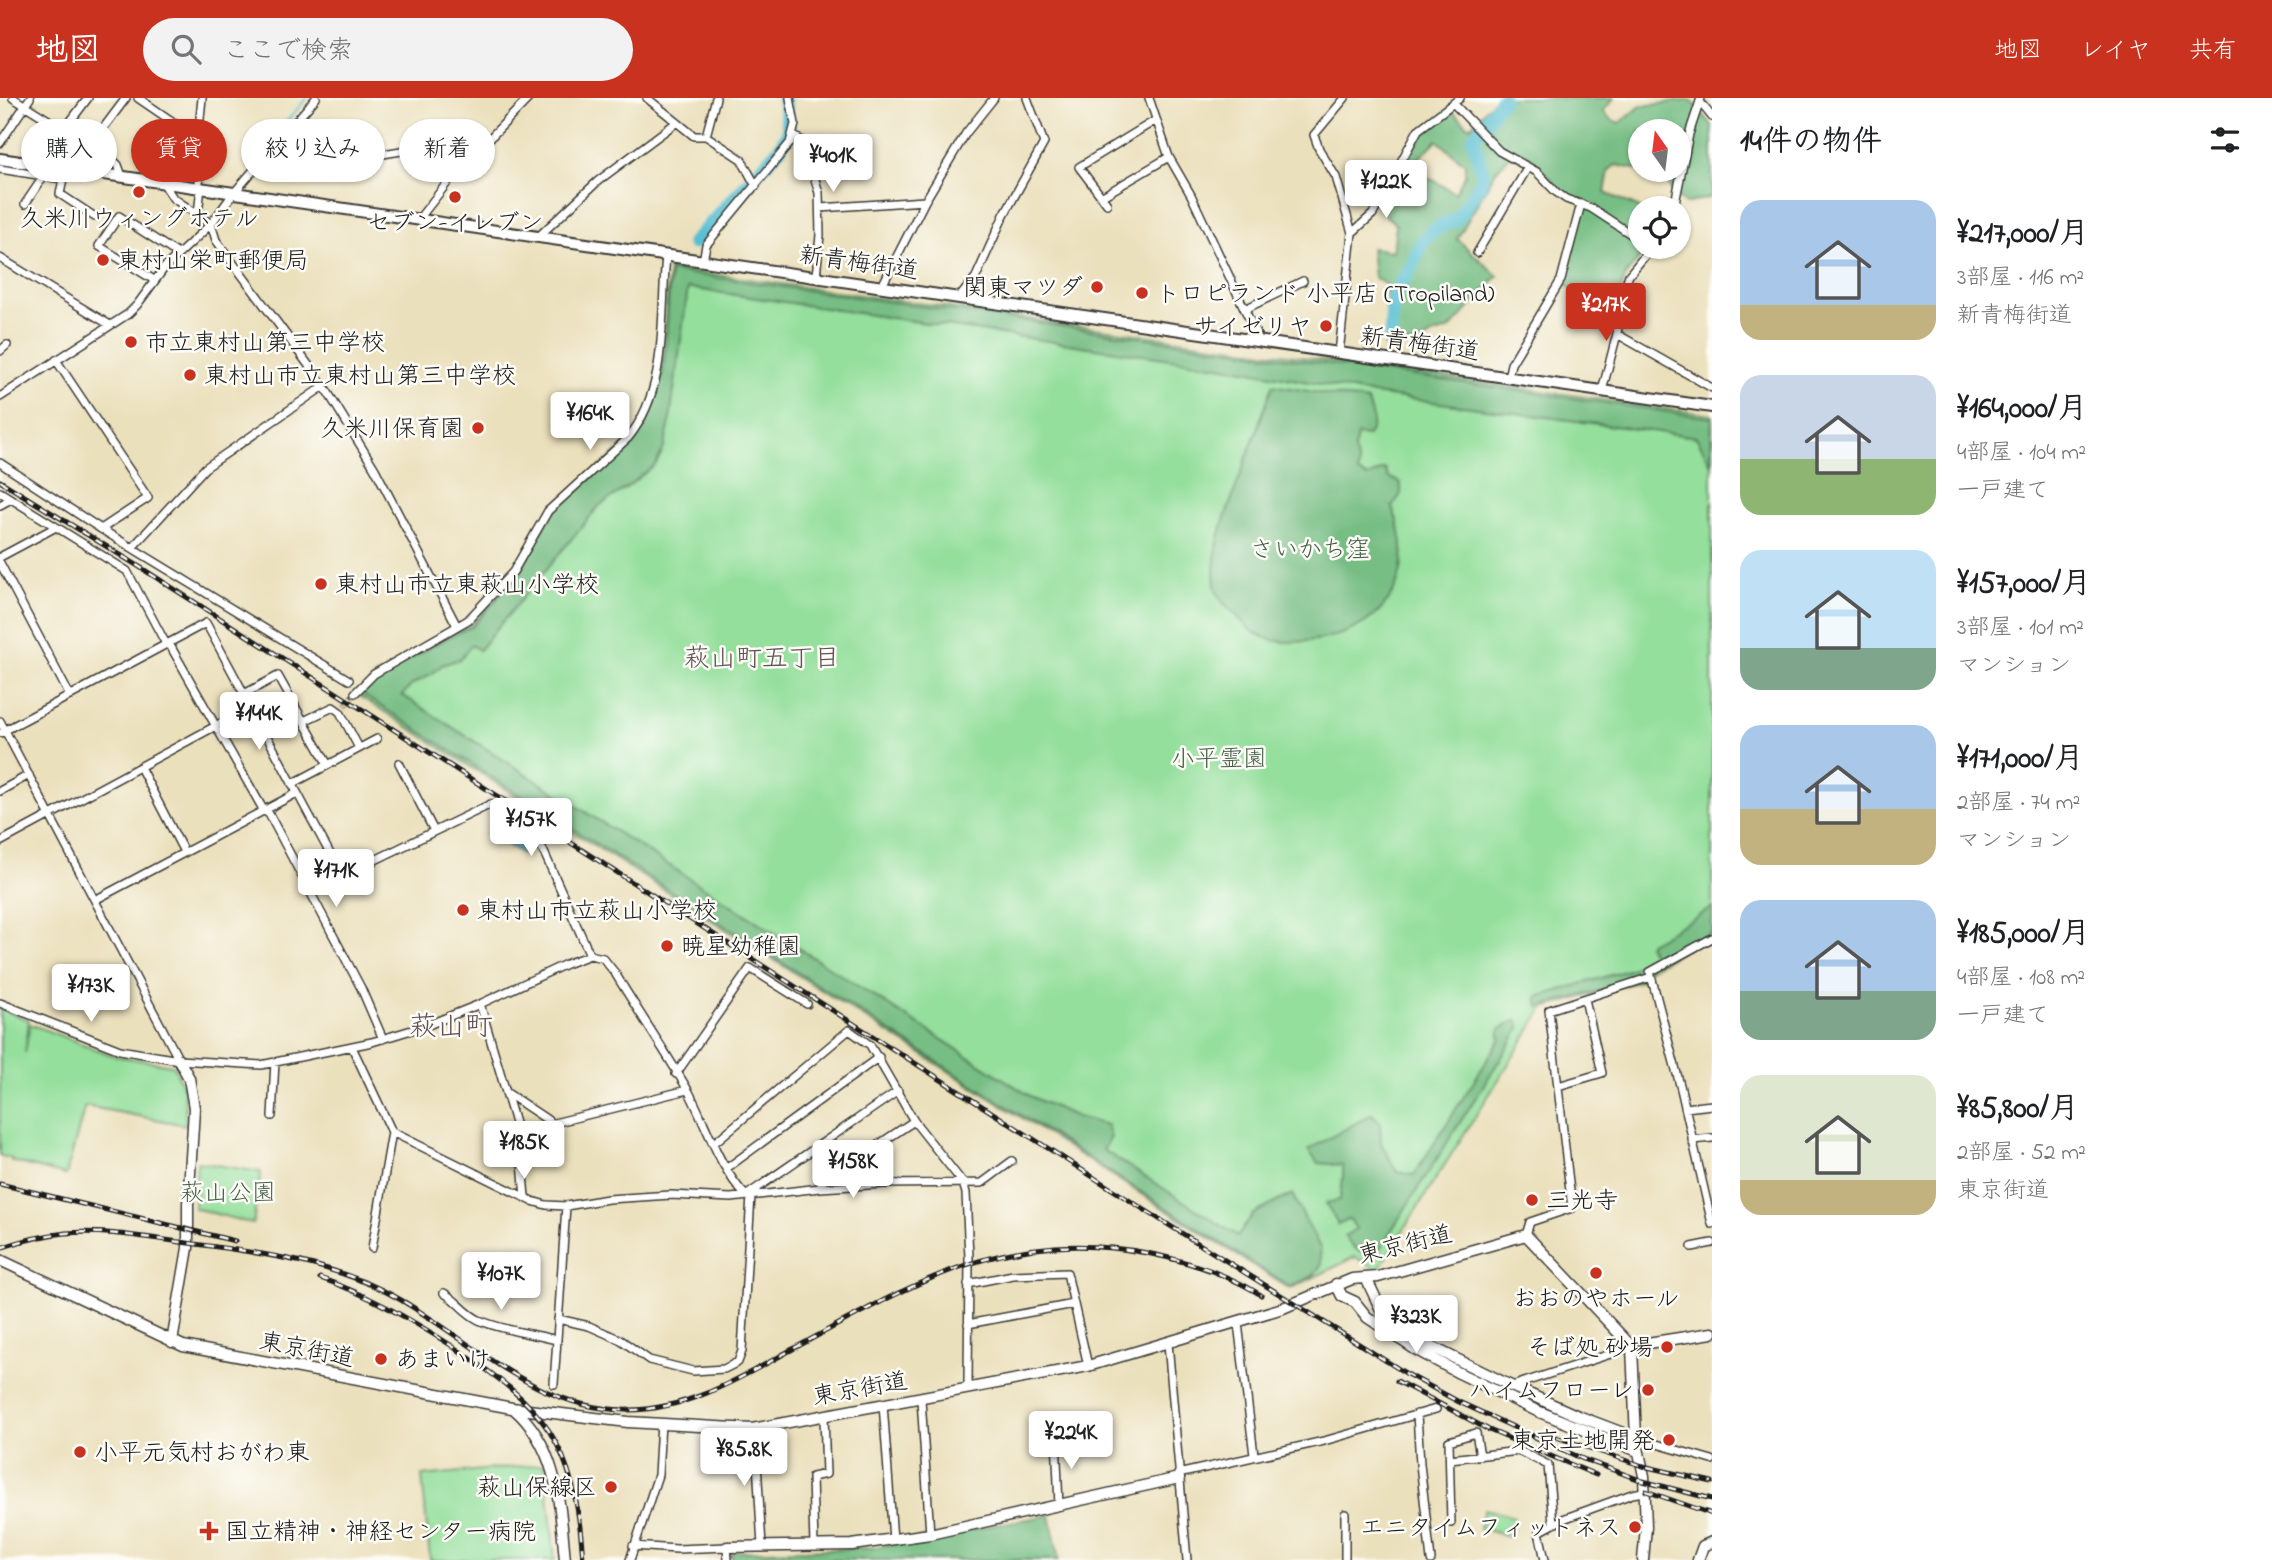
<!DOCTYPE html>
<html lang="ja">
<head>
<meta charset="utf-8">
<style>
	:root { --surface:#fff; --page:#f2f2f2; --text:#202124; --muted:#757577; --accent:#c8321e }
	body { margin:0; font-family:"Indie Flower","Klee One",sans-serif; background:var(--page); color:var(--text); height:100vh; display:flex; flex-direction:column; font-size:26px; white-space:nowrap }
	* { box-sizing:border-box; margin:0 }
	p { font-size:23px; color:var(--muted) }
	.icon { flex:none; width:38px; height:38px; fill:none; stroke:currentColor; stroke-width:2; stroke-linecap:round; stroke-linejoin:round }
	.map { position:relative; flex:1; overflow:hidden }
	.drawer { display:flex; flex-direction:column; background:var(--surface); width:560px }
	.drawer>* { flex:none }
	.top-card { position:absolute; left:21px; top:21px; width:665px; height:63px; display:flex; gap:14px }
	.needle { width:46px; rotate:346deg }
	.controls { position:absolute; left:1628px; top:21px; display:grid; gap:14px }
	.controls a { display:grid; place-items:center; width:63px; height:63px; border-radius:50%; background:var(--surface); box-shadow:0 2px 5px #0004; font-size:35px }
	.price { position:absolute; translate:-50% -60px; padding:0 16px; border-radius:7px; background:#fff; color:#222; font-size:23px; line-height:46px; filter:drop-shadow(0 2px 4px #0008) }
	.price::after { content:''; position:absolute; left:50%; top:42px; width:21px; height:16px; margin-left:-10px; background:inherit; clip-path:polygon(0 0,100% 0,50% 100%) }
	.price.selected { background:var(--accent); color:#fff }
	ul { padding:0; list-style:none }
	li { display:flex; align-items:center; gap:21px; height:175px; padding:0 28px }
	li span { display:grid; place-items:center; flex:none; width:196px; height:140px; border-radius:21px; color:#555 }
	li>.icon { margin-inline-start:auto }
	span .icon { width:84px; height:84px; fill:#fffc; stroke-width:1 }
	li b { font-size:30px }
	h2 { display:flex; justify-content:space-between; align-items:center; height:84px; padding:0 28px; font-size:30px }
	.pill { padding:0 24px; border-radius:32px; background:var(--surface); box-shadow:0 2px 5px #0004; font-size:24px; line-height:63px }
	.pill.selected { background:var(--accent); color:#fff }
	header { display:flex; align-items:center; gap:42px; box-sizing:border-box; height:98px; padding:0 35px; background:var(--accent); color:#fff }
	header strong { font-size:33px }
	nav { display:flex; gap:38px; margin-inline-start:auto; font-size:24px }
	.search { width:490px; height:63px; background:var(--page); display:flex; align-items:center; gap:18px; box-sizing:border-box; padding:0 24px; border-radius:38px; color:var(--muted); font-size:26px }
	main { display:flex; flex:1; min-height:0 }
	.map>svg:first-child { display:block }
	.green { fill:#94df9c; stroke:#587e5c; stroke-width:2 }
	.forest { fill:#77be84; stroke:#4a6d50; stroke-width:2 }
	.water { fill:#55bed2; stroke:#386d77; stroke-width:2 }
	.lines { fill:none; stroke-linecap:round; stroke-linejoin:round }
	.stream { stroke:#55bed2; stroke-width:2.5 }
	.river { stroke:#55bed2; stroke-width:14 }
	.street-tunnel { stroke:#c2b99c; stroke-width:7; stroke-dasharray:7 3.5; stroke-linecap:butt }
	.street-casing { stroke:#3b3934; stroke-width:10 }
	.secondary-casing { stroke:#3b3934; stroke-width:13 }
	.primary-casing { stroke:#3b3934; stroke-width:14 }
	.street { stroke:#fff; stroke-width:7 }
	.secondary { stroke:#fff; stroke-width:10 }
	.primary { stroke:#fff; stroke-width:10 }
	.rail-casing { stroke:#1c1c1c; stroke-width:5 }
	.rail { stroke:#fdfcf7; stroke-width:2.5; stroke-dasharray:8; stroke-linecap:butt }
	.poi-dot { fill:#c8321e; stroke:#fdfcf7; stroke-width:2.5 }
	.labels { text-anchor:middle; stroke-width:5; stroke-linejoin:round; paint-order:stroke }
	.poi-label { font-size:24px; fill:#1c1c1c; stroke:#fdfcf7; text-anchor:start }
	.street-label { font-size:24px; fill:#1c1c1c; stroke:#fdfcf7 }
	.park-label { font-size:24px; fill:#466049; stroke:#fdfcf7 }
	.neighbourhood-label { font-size:26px; fill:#635157; stroke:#fdfcf7 }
	.quarter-label { font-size:28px; fill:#635157; stroke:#fdfcf7 }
</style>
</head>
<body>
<header>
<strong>地図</strong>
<div class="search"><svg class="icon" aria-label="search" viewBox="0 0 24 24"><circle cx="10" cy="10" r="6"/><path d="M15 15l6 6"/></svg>ここで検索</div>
<nav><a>地図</a><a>レイヤ</a><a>共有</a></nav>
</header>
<main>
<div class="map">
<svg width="1712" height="1462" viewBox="0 0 1712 1462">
	<rect width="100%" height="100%" fill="#fdfcf7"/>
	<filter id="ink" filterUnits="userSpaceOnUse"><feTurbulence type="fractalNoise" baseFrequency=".0143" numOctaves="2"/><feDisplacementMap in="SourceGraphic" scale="14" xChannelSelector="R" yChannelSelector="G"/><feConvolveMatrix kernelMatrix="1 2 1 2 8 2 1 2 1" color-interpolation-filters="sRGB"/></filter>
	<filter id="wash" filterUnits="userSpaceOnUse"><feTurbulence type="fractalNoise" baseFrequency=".00686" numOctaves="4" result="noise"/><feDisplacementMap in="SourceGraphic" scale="28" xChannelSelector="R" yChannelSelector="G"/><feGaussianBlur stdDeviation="1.57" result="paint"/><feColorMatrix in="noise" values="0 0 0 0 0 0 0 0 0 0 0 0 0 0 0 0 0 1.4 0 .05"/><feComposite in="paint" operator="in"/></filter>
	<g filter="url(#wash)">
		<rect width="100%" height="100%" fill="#ebe0bc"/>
		<!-- green -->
		<path class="green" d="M669,170L1712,317V836L1648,872V881L1544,910L1378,1172L1355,1159L1290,1191L358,597L376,578L450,535L471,527L517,476L550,413L631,342L642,328L660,279Z
			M0,911L29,922L25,955L30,926L114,958L173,967L184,991L186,1027L85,1008L66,1077L11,1063V1060L0,1058Z
			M197,1064L261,1074L253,1126L194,1110Z
			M545,1366L555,1462H430L422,1378Z
			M1484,1411L1514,1419L1510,1439L1479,1430Z"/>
		<!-- forest -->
		<path class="forest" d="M1496,0H1614L1603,13L1610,21L1619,25L1641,8L1691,2L1712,27V99L1685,106L1670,92L1669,78L1640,72H1678V33H1640V72L1616,67L1609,72L1605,95L1640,110V149H1648L1626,177L1617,203L1602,196L1597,212L1564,185L1584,103L1565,97L1547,76L1512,55L1496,73L1457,141L1498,178L1450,231L1432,237L1415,248L1386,239V187L1374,179L1371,150L1393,153L1396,127L1383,115V107L1400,73L1433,82L1455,95L1465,77V66L1437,42L1415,64H1405L1426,31L1452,13L1470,29Z
			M670,173L1712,320L1711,366L1696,339L1373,296L1245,272L688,190L669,329L664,350L656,366L626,390L599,408L479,552L471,547L460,561L442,567L433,575L413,586L402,597L1032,999L1077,1019L1107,1027L1111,1039L1103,1052L1238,1138L1253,1116L1292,1096L1320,1150L1321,1167L1313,1178L1290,1189L362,596L378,580L450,538L472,529L518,477L552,415L632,344L644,329L662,280L666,249Z
			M1273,287L1367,303C1373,316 1376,325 1368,338L1357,337L1354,352L1359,366L1358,375L1367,379L1385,371L1388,379L1401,385V396L1392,409C1423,481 1382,537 1307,543C1289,545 1271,545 1255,535C1248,531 1242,523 1236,517C1228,509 1219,502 1216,492C1211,472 1217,447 1222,428Z
			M1712,810V834L1657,866L1648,846Z
			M1647,862L1649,867L1645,880L1539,909L1537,899L1631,871Z
			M1517,922L1520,930L1379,1152L1367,1157C1357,1153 1350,1148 1344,1138L1356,1131L1350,1121L1338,1127L1326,1105L1340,1102L1343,1080V1067L1318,1065L1308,1052L1372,1016L1380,1024L1381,1045L1397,1074L1414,1077L1500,942V931Z
			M1050,1417L1059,1462H732V1454L870,1450Z"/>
		<!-- water -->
		<path class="water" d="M501,717L534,737L523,756L489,735Z"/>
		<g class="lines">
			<!-- stream -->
			<path class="stream" d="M248,68L307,0"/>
			<!-- river -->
			<path class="river" d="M693,145L780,50L789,33L784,0
				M1390,247L1393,199L1413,166L1421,145L1435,131L1457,121L1480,87L1483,76L1473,41L1503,0"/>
		</g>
	</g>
	<g filter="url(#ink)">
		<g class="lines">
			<!-- street-tunnel -->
			<path class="street-tunnel" d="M344,608L355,595"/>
			<!-- street casing -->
			<g class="street-casing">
				<path id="street" d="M13,0L113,62L118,67L122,78
					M138,0L198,41
					M647,0L694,38H706L741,61L756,88
					M1149,0L1169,59L1191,97L1260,244
					M1345,0L1314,37L1319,51L1336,79L1352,135
					M1700,4L1712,19
					M1454,6L1499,53L1537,74L1556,94L1566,101L1591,110L1640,142
					M64,32L88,0
					M286,35L300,48L329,65L407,52L451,80
					M706,38L716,0
					M794,38L804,44L819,95L820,137L816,179
					M0,45L30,0
					M90,48L126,0
					M0,71L63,81L60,96L95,119
					M164,86L173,100L211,126L216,142L324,288L351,332L375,371L457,528
					M199,89L198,41L202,0
					M1101,99L1169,59
					M25,106L44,78
					M1107,106L1079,69L1156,22
					M820,110L925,103
					M1674,110L1689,36L1701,0
					M198,116L201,89
					M418,122L451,80L529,0
					M538,139L598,83L677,24
					M1652,149L1629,177L1623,194L1617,236L1712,290
					M1477,155L1528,69
					M0,160L110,227
					M703,163L706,147L790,45L795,26L790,0
					M154,182L99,148L119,118L178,156
					M882,188L925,103L966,35L994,0
					M959,200L976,179L1004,117L1044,45L1027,0
					M1245,211L1303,183
					M0,253L7,247
					M1339,255L1352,135L1373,116L1418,32L1460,0
					M56,262L148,400L101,431
					M1508,279L1511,266L1561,182L1581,106
					M1602,293L1617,236
					M0,299L128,216L137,207L165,169L211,126L233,96L316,0
					M0,365L101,431L349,582
					M0,394L127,473L166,546L171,549L264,713L269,716L361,890L383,941
					M0,407L11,401
					M132,450L205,370L324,288
					M0,459L56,429
					M0,465L70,598
					M355,595L374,576L468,522L513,474L548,413L628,340C669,290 660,219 666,158
					M244,596L278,578L328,667
					M0,623L179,962
					M304,623L333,609L340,614L359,650
					M0,635L206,525L342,778
					M399,665L434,733
					M140,669L184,754
					M292,686L377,641
					M0,693L29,677
					M0,744L251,609
					M311,793L491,706L534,732L590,857
					M95,802L297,695
					M1712,840L1650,874L1681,991L1712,1126
					M0,905L120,952L179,962L261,967L372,944L428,927L480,906L566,866L590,857L603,860L615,875C639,915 666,954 689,994C707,1028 719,1070 746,1098
					M480,906L520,1042L525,1099
					M352,949L392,1034L532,1103L546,1107L566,1108L608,1101L671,1097L731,1100L820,1090L884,1086L982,1085L1012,1063
					M676,976L750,870L807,906
					M1558,988L1602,975L1585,901
					M507,995L552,1025
					M1685,1010L1712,1007
					M272,1018L275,964
					M518,1034L687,992
					M1692,1042L1712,1040
					M714,1045L849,932L870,947L914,1023L963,1085L966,1095L969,1159L968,1290
					M727,1070L879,959
					M820,1090L822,1084L914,1023
					M747,1097L898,993
					M1526,1137L1530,1124L1572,1110L1549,912L1651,879
					M1692,1149L1712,1145
					M372,1150L392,1034
					M968,1186L1013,1177L1067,1175L1088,1268
					M444,1195C458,1203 464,1215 479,1222C501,1232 533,1236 557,1242
					M558,1221L589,1228L621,1242L649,1262L693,1273L724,1271L738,1264L742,1253L751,1097
					M1238,1225L1254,1357
					M968,1226L1074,1206
					M1168,1245L1187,1462
					M554,1286L566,1108
					M1509,1289L1632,1249
					M921,1301L930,1436
					M883,1306L893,1442
					M1417,1316L1420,1366L1431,1462
					M755,1331L762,1448
					M1056,1339L1059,1408
					M1636,1340L1712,1362
					M1450,1361L1519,1353L1548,1367L1553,1425
					M1178,1376L1324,1343L1436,1311
					M1451,1425L1449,1343L1476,1335L1480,1358
					M633,1448L677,1451L727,1449L728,1462
					M814,1448L812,1379L826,1376L824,1318
					M630,1462L658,1377L661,1325
					M1345,1462V1416
					M1545,1462L1539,1434L1563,1421L1632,1396L1643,1394"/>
			</g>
			<!-- secondary casing -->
			<g class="secondary-casing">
				<path id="secondary" d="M0,1162L183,1248L512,1310L628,1324L752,1331L1088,1268L1283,1210L1352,1181L1378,1179L1526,1137L1632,1249
					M1366,1180L1386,1222L1428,1247L1511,1288L1578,1318L1636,1340
					M1336,1186L1342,1198L1355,1204L1367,1219L1415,1251L1459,1275L1537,1313L1638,1353
					M172,1244L188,1150V1106L193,1028L194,1010L189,980L179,962
					M1632,1249L1636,1340L1644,1378L1646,1429L1643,1462
					M1632,1249L1641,1246L1712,1235
					M513,1310C558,1348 560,1408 565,1462
					M727,1449L852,1447L930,1436L1179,1380
					M1698,1462L1703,1448L1712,1444"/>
			</g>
			<!-- primary casing -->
			<g class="primary-casing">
				<path id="primary" d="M0,61L1712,309"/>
			</g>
			<!-- street -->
			<use href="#street" class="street"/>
			<!-- secondary -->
			<use href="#secondary" class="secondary"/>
			<!-- primary -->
			<use href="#primary" class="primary"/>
			<!-- rail casing -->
			<g class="rail-casing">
				<path id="rail" d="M0,383L135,466L1132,1104L1407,1276L1459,1304L1583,1361L1643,1383L1712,1401
					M0,1086L235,1143
					M0,1150C21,1143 43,1137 66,1135C104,1132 142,1139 180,1144C255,1154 334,1163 401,1202C473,1244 540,1313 628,1312C688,1312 740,1280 791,1252C912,1187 1003,1128 1147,1155C1187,1163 1226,1175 1261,1197
					M320,1180C367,1196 408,1220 449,1246C546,1310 575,1343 583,1462
					M1397,1283L1489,1332L1596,1377
					M1556,1339L1643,1368L1712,1384
					M1646,1393L1712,1416"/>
			</g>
			<!-- rail -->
			<use href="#rail" class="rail"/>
		</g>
	</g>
	<!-- markers -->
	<g class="poi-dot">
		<circle cx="139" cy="94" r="7"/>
		<circle cx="455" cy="99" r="7"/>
		<circle cx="103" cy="162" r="7"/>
		<circle cx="1097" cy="189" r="7"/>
		<circle cx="1142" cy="195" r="7"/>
		<circle cx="1326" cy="228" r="7"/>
		<circle cx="131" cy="244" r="7"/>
		<circle cx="190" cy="277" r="7"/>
		<circle cx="478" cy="330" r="7"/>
		<circle cx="321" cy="486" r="7"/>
		<circle cx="463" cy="812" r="7"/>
		<circle cx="667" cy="848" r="7"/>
		<circle cx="1532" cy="1102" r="7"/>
		<circle cx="1596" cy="1175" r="7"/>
		<circle cx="1667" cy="1249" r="7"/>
		<circle cx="381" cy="1261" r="7"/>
		<circle cx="1648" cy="1292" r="7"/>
		<circle cx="1669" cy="1342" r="7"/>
		<circle cx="80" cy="1354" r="7"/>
		<circle cx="611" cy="1389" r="7"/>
		<circle cx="1635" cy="1429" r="7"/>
		<path d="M205.5 1422.5h7v7h7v7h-7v7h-7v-7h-7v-7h7z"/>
	</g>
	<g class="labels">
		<!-- poi labels -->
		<g class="poi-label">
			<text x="139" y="128" text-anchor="middle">久米川ウィングホテル</text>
			<text x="455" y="132" text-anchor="middle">セブン-イレブン</text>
			<text x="117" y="170">東村山栄町郵便局</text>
			<text x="1083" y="197" text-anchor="end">関東マツダ</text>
			<text x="1156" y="203">トロピランド 小平店 (Tropiland)</text>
			<text x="1312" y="236" text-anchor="end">サイゼリヤ</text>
			<text x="145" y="252">市立東村山第三中学校</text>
			<text x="204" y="285">東村山市立東村山第三中学校</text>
			<text x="464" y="338" text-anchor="end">久米川保育園</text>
			<text x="335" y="494">東村山市立東萩山小学校</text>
			<text x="477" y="820">東村山市立萩山小学校</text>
			<text x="681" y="856">暁星幼稚園</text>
			<text x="1546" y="1110">三光寺</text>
			<text x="1596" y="1208" text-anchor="middle">おおのやホール</text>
			<text x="1653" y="1257" text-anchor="end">そば処 砂場</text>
			<text x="395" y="1269">あまいけ</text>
			<text x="1634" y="1300" text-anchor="end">ハイムフローレ</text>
			<text x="1655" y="1350" text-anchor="end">東京土地開発</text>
			<text x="94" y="1362">小平元気村おがわ東</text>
			<text x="597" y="1397" text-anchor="end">萩山保線区</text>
			<text x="1621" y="1437" text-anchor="end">エニタイムフィットネス</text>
			<text x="225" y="1441">国立精神・神経センター病院</text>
		</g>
		<!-- street labels -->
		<g class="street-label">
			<text transform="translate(859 164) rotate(8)" y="8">新青梅街道</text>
			<text transform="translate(1420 245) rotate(8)" y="8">新青梅街道</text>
			<text transform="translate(1405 1146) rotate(-14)" y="8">東京街道</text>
			<text transform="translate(307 1251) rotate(11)" y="8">東京街道</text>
			<text transform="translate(860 1290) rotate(-10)" y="8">東京街道</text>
		</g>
		<!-- park labels -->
		<g class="park-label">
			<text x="1310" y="459">さいかち窪</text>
			<text x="1219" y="668">小平霊園</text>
			<text x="228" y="1102">萩山公園</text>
		</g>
		<!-- neighbourhood labels -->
		<g class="neighbourhood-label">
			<text x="762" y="568">萩山町五丁目</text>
		</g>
		<!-- quarter labels -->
		<g class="quarter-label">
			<text x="451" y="937">萩山町</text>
		</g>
	</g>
</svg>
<div class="controls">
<a><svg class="needle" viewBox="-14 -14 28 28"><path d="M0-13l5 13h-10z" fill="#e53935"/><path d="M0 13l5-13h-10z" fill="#757577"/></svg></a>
<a><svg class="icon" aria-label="locate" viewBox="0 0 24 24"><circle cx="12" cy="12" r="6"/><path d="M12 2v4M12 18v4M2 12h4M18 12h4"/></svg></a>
</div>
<b class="price" style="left:833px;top:96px">¥401K</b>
<b class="price" style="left:1386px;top:122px">¥122K</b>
<b class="price selected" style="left:1606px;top:245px">¥217K</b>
<b class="price" style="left:590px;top:354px">¥164K</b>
<b class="price" style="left:259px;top:654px">¥144K</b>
<b class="price" style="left:531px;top:760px">¥157K</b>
<b class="price" style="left:336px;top:811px">¥171K</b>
<b class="price" style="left:91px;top:926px">¥173K</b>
<b class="price" style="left:524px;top:1083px">¥185K</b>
<b class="price" style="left:853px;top:1102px">¥158K</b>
<b class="price" style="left:501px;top:1214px">¥107K</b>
<b class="price" style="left:1416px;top:1257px">¥323K</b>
<b class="price" style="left:1071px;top:1373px">¥224K</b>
<b class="price" style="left:744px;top:1390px">¥85.8K</b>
<div class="top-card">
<a class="pill">購入</a>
<a class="pill selected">賃貸</a>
<a class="pill">絞り込み</a>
<a class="pill">新着</a>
</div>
</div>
<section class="drawer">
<h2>14件の物件<svg class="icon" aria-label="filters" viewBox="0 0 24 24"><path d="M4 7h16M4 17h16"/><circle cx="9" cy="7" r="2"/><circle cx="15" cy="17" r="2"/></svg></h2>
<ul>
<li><span style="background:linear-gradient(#a9c7e8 75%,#c2b280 0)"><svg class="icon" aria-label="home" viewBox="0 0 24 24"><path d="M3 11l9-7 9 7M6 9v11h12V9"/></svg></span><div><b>¥217,000/月</b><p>3部屋 · 116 m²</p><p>新青梅街道</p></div></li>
<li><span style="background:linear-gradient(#c9d6e8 60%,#8fb573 0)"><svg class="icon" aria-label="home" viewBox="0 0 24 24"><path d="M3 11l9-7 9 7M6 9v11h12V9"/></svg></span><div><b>¥164,000/月</b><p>4部屋 · 104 m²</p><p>一戸建て</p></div></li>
<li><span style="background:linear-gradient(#bfe0f5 70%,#7fa58c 0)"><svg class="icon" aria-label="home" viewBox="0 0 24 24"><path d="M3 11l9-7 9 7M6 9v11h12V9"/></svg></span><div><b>¥157,000/月</b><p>3部屋 · 101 m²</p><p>マンション</p></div></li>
<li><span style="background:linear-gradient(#a9c7e8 60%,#c2b280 0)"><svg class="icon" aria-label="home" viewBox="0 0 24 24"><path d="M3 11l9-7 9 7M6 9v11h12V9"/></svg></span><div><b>¥171,000/月</b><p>2部屋 · 74 m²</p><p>マンション</p></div></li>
<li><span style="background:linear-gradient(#a9c7e8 65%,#7fa58c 0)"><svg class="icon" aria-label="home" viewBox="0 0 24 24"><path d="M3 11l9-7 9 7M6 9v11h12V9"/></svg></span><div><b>¥185,000/月</b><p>4部屋 · 108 m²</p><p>一戸建て</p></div></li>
<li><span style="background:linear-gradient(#dfe7d0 75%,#c2b280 0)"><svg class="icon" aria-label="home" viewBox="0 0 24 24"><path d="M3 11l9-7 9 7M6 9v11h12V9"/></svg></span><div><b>¥85,800/月</b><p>2部屋 · 52 m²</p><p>東京街道</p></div></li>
</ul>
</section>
</main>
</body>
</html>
